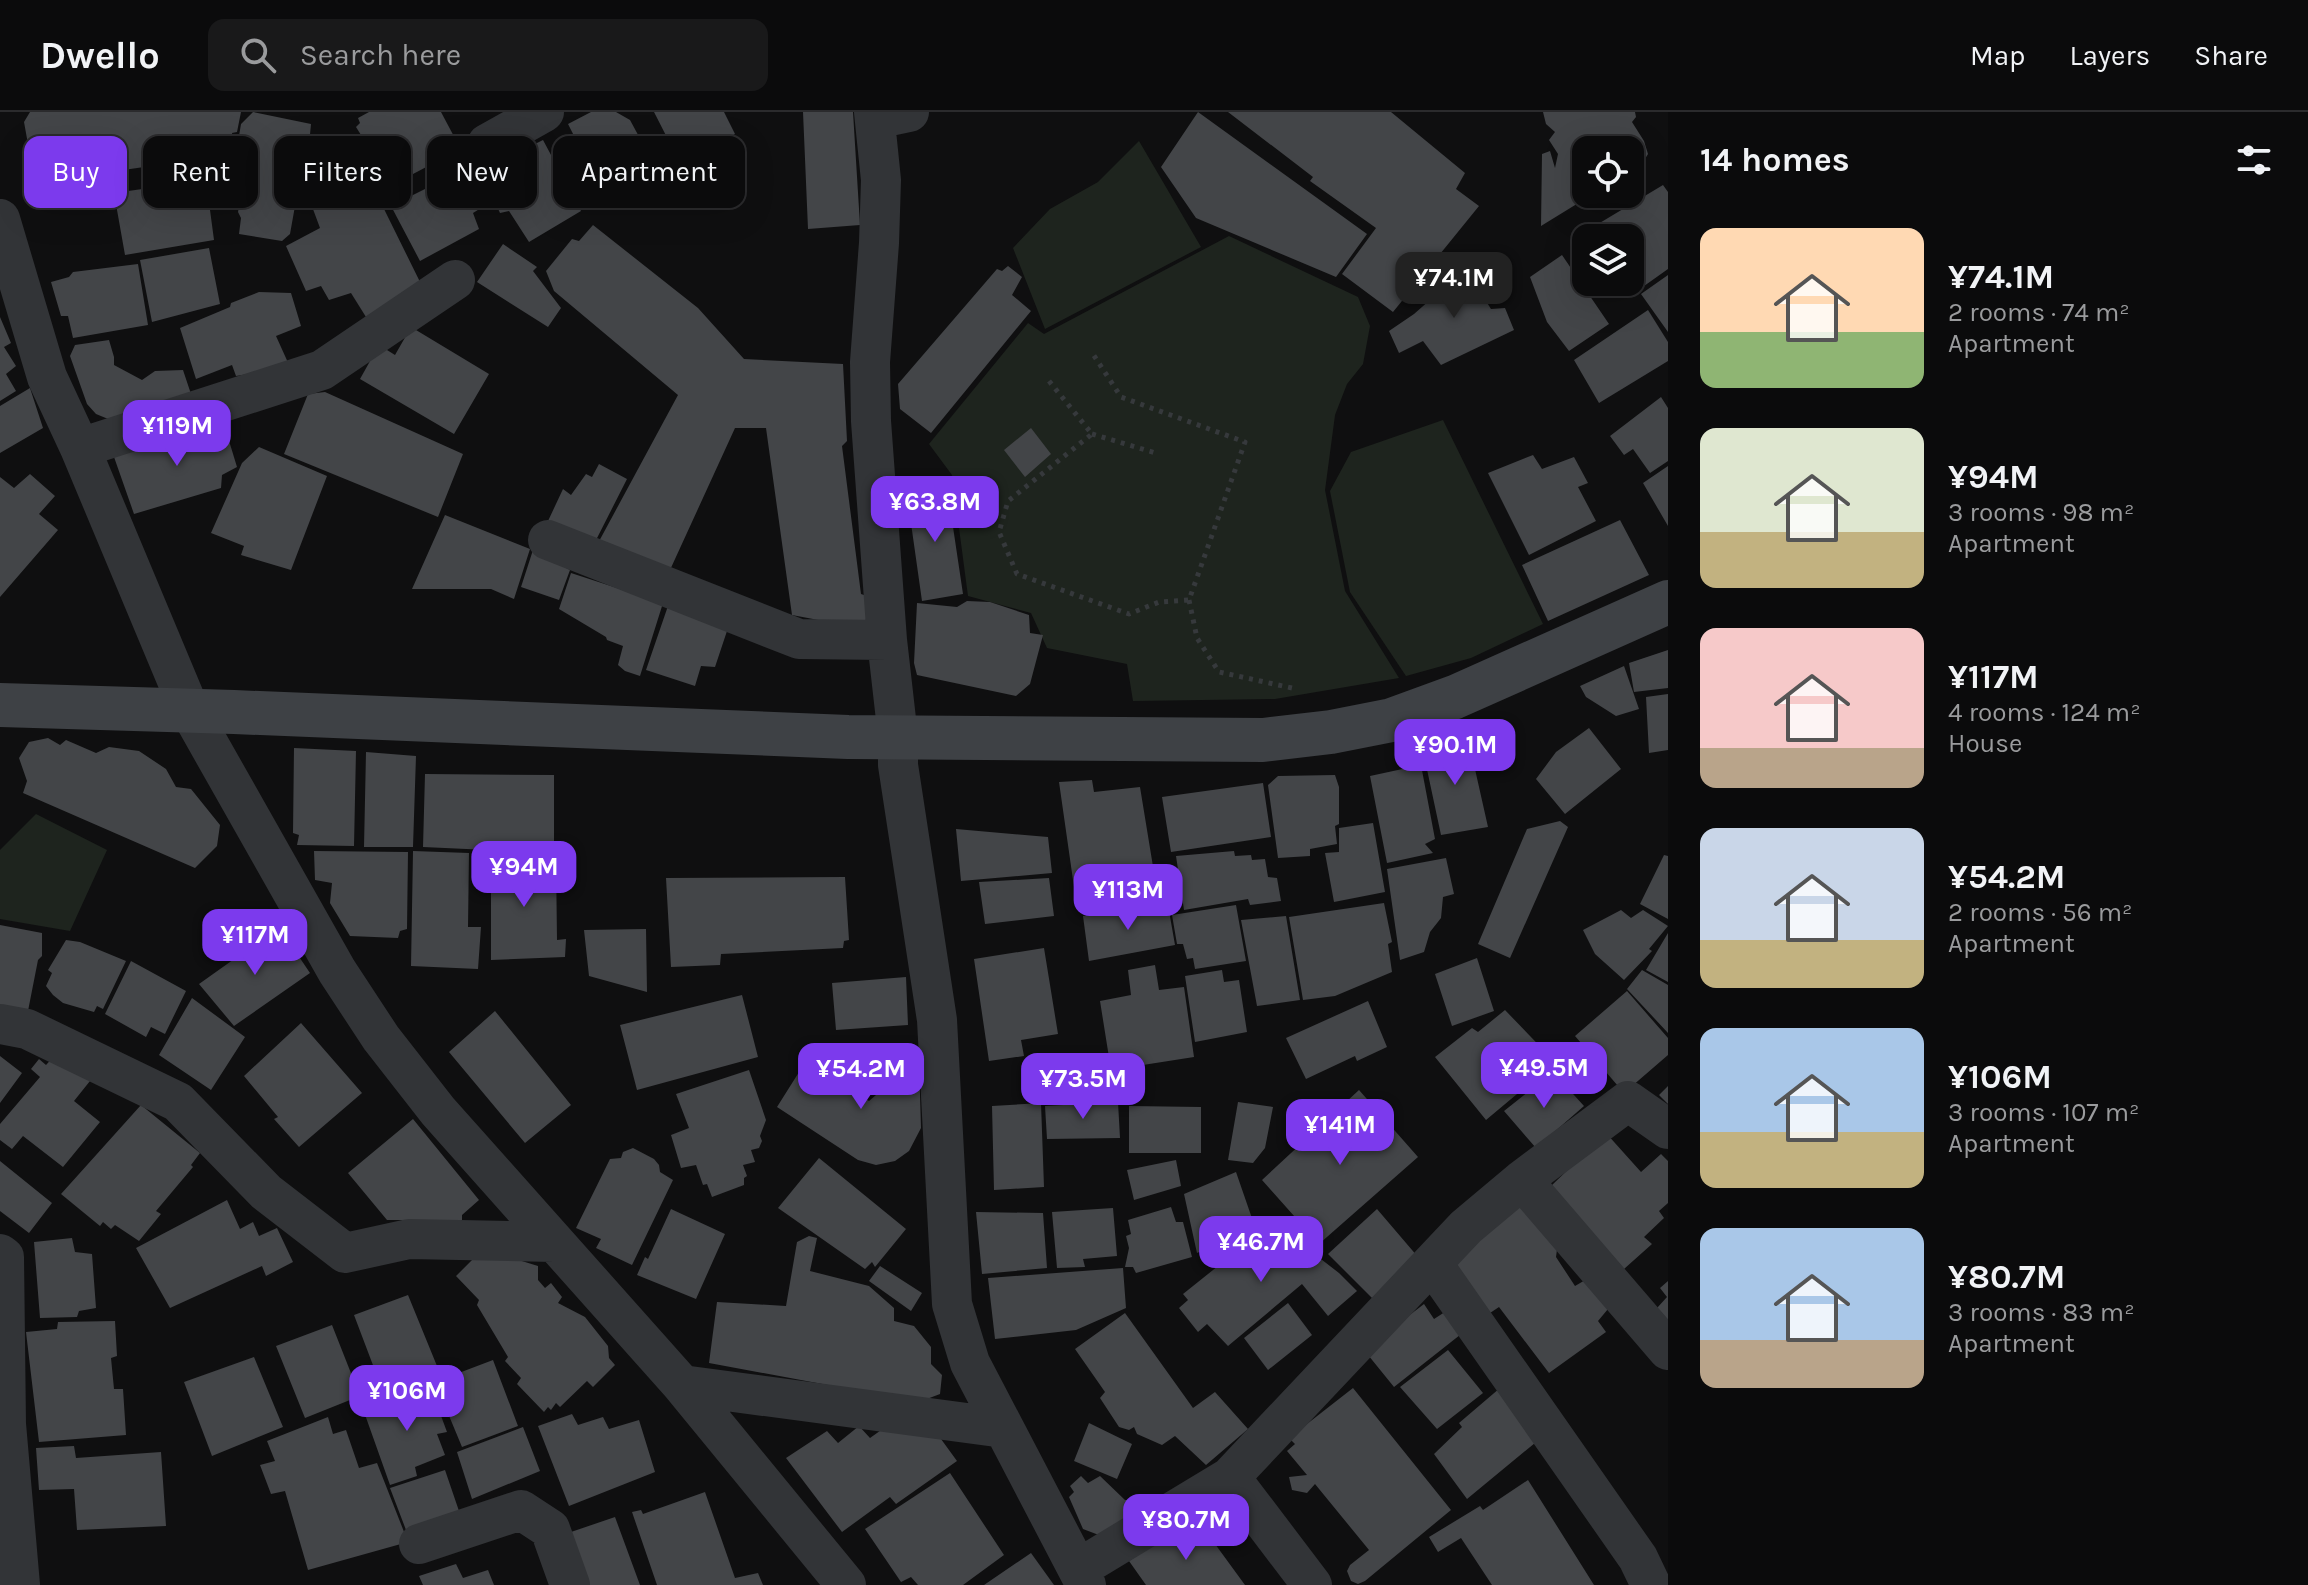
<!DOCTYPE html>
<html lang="en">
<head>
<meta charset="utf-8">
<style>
	:root { --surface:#0b0b0c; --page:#19191a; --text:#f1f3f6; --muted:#9a9b9d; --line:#2b2b2d; --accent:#7c3aed }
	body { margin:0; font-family:Karla,sans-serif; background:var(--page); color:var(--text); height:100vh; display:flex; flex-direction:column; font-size:30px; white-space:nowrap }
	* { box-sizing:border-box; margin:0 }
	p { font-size:26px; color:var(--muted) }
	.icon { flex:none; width:44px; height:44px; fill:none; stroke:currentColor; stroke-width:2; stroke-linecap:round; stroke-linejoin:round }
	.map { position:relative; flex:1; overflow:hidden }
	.panel { display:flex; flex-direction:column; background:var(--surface); width:640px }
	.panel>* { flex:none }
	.banner { position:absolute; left:24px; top:24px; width:760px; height:72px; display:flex; gap:16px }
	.fabs { position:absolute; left:1572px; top:24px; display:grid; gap:16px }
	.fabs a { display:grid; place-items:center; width:72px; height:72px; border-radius:16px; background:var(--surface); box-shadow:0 8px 32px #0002,0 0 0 2px var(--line); font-size:40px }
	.price { position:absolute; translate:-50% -68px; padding:0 18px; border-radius:16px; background:var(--accent); color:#fff; font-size:26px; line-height:52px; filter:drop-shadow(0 2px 4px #0008) }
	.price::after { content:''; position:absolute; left:50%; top:48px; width:24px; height:18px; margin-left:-12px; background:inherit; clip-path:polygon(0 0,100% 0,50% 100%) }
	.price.active { background:#222; color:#fff }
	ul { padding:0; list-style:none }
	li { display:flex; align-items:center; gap:24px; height:200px; padding:0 32px }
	li span { display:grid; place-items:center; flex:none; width:224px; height:160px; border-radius:16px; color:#555 }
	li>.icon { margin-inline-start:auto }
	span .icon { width:96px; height:96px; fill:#fffc; stroke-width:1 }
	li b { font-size:34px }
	h2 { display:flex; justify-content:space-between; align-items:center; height:96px; padding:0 32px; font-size:34px }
	.tag { padding:0 28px; border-radius:16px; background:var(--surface); box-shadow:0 8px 32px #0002,0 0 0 2px var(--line); font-size:28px; line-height:72px }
	.tag.active { background:var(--accent); color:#fff }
	header { display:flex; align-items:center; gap:48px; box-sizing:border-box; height:112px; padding:0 40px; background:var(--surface); border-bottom:2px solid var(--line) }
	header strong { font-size:38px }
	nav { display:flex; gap:44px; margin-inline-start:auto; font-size:28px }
	.search { width:560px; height:72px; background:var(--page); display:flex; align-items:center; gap:20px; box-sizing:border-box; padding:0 28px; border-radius:16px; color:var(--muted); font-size:30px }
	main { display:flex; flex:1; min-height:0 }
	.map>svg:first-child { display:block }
	.green { fill:#1e241e }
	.building { fill:#434548 }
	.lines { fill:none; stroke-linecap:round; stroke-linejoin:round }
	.path { stroke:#36393c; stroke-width:5; stroke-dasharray:4 6; stroke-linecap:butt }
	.street { stroke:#323437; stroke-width:40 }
	.secondary { stroke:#3e4145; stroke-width:44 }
</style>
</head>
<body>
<header>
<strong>Dwello</strong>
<div class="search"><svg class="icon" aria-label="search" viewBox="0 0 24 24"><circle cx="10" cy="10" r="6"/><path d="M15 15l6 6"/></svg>Search here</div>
<nav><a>Map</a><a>Layers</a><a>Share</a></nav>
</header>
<main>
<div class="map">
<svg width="1668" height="1473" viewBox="0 0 1668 1473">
	<rect width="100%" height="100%" fill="#0f0f10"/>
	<!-- green -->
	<path class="green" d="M1139,29L1201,135L1045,217L1013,136L1050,97L1098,70Z
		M1229,124L1358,185L1370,214L1363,252L1347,272L1335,303L1325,378L1345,479L1399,566L1275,587L1133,589L1127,552L1047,536L1031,501L968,484L952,363L929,332L1028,211L1044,222Z
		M1443,308L1543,512L1471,546L1406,564L1350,480L1330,379L1351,340Z
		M36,702L107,738L70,819L0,807V738Z"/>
	<!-- building -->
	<path class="building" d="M30,0H241L237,20L232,21L233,27L221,29V41L145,49L144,55L35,71L24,10Z
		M253,0L311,12L307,54L302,55L290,122L282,129L239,122L241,106L238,100L245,63L233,60L241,12Z
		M369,0H441L458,32L449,38V43L396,71L392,65L388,67L379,50L372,53L361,35L366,31L356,15L360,11L358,6Z
		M591,0H616L630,8L657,58L606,87L568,12Z
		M654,0H724L735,22L680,51Z
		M803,0H853L860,113L808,117Z
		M1198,0L1367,122L1336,165L1196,106L1161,55Z
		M1228,0H1391L1465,61L1456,77L1479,94L1393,200L1342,162L1376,116L1310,69L1313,65Z
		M1543,0H1635L1636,5L1632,10L1644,29L1648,42L1643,50H1635L1630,47V38H1586V78L1576,85L1580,90L1541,114L1542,42L1550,39L1555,56L1558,42L1549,28L1555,20L1546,12Z
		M349,26L423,176L366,205L351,181L329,188L321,174L306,179L286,134L320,116L307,81L313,74L321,40Z
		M543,28L581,99L529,130L509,99L500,101L494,88L473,101L479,117L420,149L391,94L433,73L430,68L471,47L490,82L481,59Z
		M206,68L214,128L125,143L114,81Z
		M1663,73L1668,80V157L1630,184L1620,170H1630V126H1587L1583,121Z
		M593,113L698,196L744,247L843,252L847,329L842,334L861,482L867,484L870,510L834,511L792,503L766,316H735L670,458L597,433L678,283L554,179L546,159L572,127L579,129Z
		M503,132L537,155L533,159L561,196L548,215L477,170Z
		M209,136L220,192L152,210L140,148Z
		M1562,143L1609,212L1569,239L1547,210L1530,165Z
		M1472,151L1486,173L1479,178L1491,197L1505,196L1514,218L1441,253L1423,229L1399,241L1389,219L1414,202Z
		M138,152L148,213L73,226L68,204H61L51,170L69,165L73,160Z
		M1008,154L1022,165L1012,183L1031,199L931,321L900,297L898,272L997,157L1002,159Z
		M1668,163V220L1641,182Z
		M259,180L291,181L301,214L276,224L290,255L236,264L232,253L196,267L180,216L230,195L231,191Z
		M1648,198L1668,230V249L1599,291L1574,248Z
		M0,205L11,231L4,235L16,254L6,262L16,279L0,289Z
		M411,215L489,262L454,322L360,267L379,233L395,243Z
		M109,228L114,245V253L142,268L155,259L183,258L192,285L113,309L96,302L87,292L70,244L75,233Z
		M30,276L43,316L0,341V294Z
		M325,280L463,342L438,405L284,342L308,282Z
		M1661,285L1668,296V349L1650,361L1633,337L1624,343L1610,324Z
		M223,309L237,355L222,363L221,376L134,402L114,345Z
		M1031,316L1051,342L1025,365L1004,338Z
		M259,335L327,364L291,458L241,443L244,434L211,421L242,351Z
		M1533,343L1542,357L1574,345L1588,371L1578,375L1596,409L1529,443L1488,361Z
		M599,352L627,367L593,434L548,409L563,377L571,383L586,362L592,365Z
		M1668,354V414L1643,371Z
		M30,362L55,384L39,402L58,418L0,485V365L14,376Z
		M946,368L963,482L922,489L908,390Z
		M445,403L530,437L514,487L491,477H412Z
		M1620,408L1649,463L1548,509L1522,453Z
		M533,438L570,458L559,488L521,475Z
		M571,461L663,491L640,564L625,559L618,553L623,534L607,528L606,525L559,497Z
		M967,489L990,490L1029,503L1030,521L1043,523L1030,572L1016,584L917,563L914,551L917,491L957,495Z
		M669,491L729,513L715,555L701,554L695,574L646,558Z
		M1668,538V576L1634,580L1629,551Z
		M1624,554L1639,597L1616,604L1586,585L1580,574Z
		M1668,582V638L1649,641L1646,585Z
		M1589,616L1621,657L1565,702L1536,667L1556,640Z
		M48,626L60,633L66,628L96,641L109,635L139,639L166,657L176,675L191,677L220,713L217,734L195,756L23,681L27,669L19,646L29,630Z
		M1468,626L1488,715L1441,723L1422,634Z
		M294,636L356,639L354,734L297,733L299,723L293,721Z
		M366,640L416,644L413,735H364Z
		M1421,653L1435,727L1425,732L1433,741L1387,751L1370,664Z
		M425,662L554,663V741L423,735Z
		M1335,663L1339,675V712L1335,714L1337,732L1310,737V744L1278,746L1268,673L1278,664Z
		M1092,668L1094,680L1140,675L1157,779L1076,789L1059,670Z
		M1263,671L1271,725L1171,740L1162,685Z
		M1560,709L1568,715L1510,846L1478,832L1527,717Z
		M1373,711L1385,780L1334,790L1325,741L1339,740V716Z
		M956,717L1048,725L1052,761L961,769Z
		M314,739L408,740L407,817L400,819L398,826L350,824L330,791L332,771L315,768Z
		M413,739L469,741L468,815H481L478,857L411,854Z
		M1234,739L1235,744L1251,743L1252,748L1265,747L1268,765L1277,766L1281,789L1250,793L1248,787L1184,798L1176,744Z
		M1664,743L1668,744V807L1640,792Z
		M486,745L556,747L557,828L566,827L565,845L491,848V776H487Z
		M1446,746L1454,782L1443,785L1441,806L1430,820L1424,840L1400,848L1387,757Z
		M845,765L849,828L844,829L843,836L721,842L720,853L671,855L666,766Z
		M1049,766L1054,804L985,812L979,770Z
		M1384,791L1392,830L1388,832L1392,860L1335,884L1303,888L1289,805Z
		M1168,793L1175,833L1089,849L1083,804Z
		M1236,793L1246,849L1195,857L1193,846L1187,847L1183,832H1177L1172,803Z
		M1621,798L1631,806L1643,798L1668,814L1649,837L1652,839L1624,868L1595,842L1583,818Z
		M1286,804L1300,888L1257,894L1241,808Z
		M0,813L42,821V844L38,848L28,899L0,894Z
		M279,815L310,861L234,914L199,872Z
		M646,817L647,880L589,864L584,818Z
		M1668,821V870L1646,858Z
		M66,828L80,830L126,849L103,897L97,894L94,900L63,891L53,883L46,874L52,861L48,858Z
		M1044,836L1058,922L1021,928L1024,944L989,949L974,847Z
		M1477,846L1494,899L1452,914L1435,862Z
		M131,849L186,879L165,922L151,915L146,925L105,902Z
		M1155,853L1159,878L1184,875L1194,945L1111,958L1100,889L1131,883L1128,858Z
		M1222,858L1224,870L1239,868L1247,920L1195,930L1185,864Z
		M1642,858L1668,873V921L1627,877Z
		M906,865L908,913L836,918L832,871Z
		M1627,879L1668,926V943L1624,981L1575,924Z
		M742,883L758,945L637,978L620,913Z
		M192,886L245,925L211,978L159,943Z
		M1368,889L1387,935L1357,949L1355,944L1306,967L1286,926Z
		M1505,898L1555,950L1486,1008L1435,945L1472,916L1478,920Z
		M495,899L571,993L525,1031L449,940Z
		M301,911L362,981L299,1035L274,1007L278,1005L244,964Z
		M56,942L90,969L74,989L100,1010L63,1055L23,1024L12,1037L0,1028V1012L40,965L31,957L39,947L46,953Z
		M0,944L22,961L0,991Z
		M806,949L869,989L876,983L877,949H919L921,1016L909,1039L895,1049L876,1053L858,1048L777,995Z
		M749,958L766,1008L760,1024L762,1029L759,1036L751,1038L755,1050L743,1053L747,1064L744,1066V1073L712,1085L707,1072L703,1073L696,1053L681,1056L671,1023L689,1016L676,982Z
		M1553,960L1584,994L1536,1036L1504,999Z
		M1668,974V992L1659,983Z
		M1359,978L1418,1045L1319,1132L1262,1068Z
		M1118,990L1120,1026L1047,1027L1045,994Z
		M1238,990L1273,995L1265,1036L1253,1051L1228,1048Z
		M1041,991L1044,1075L994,1078L992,994Z
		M141,993L200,1041L191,1053L193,1055L156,1099L161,1102L139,1129L115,1113L111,1117L103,1110L100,1114L61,1082Z
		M1129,994L1201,995V1041H1129Z
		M413,1007L479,1088L462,1103V1108H387L348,1061Z
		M1606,1021L1641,1060L1661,1042L1668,1049V1091L1659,1099L1664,1106L1644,1125L1652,1132L1624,1157L1551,1074Z
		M633,1036L654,1047L659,1053L660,1060L673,1068L632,1153L596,1136L601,1127L576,1116L610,1047L621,1046L623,1040Z
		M819,1046L906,1117L875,1155L872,1150L865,1157L778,1096Z
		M1176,1048L1181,1074L1134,1088L1127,1058Z
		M0,1049L52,1091L29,1121L0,1099Z
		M1236,1060L1255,1115L1197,1141L1184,1082Z
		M227,1088L240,1117L253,1110L259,1124L277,1116L293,1150L266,1164L262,1154L170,1196L136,1136Z
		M1526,1089L1558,1130L1556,1145L1575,1174L1587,1167L1608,1197L1598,1209L1606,1220L1549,1261L1499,1195L1490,1201L1451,1147Z
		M1171,1095L1176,1110H1183L1192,1145L1136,1161L1133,1155H1125L1129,1136L1126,1124L1131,1122L1128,1108Z
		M1113,1096L1117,1144L1083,1147L1085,1155L1057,1156L1052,1100Z
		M671,1097L725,1122L696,1187L637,1163L645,1145L648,1147Z
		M1377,1097L1418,1145L1373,1187L1328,1142Z
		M976,1100L1043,1101L1047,1156L982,1162Z
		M1273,1110L1339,1161L1357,1179L1328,1204L1302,1172L1228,1234L1207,1212L1198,1220L1179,1196L1188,1188L1183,1182Z
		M809,1124L817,1126L810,1159L869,1174L894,1196V1209L914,1214L931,1235V1252L942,1263L940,1282L919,1290L709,1251L717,1190L786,1194L797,1130Z
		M72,1126L75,1140L92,1142L96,1196L79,1199L77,1205L40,1206L34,1130Z
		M499,1142L538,1154V1168L545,1176L551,1171L562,1185L558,1191L585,1205L608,1234L609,1246L615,1253L593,1275L587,1269L560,1295L556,1291L551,1298L548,1295L544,1300L517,1272L521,1266L505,1249L508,1245L477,1193L479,1188L456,1164L475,1145Z
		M880,1154L922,1181L911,1199L869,1169Z
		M1123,1156L1126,1196L1076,1218L995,1227L988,1166Z
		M1668,1169V1208L1657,1196L1667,1185L1660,1176Z
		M408,1183L437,1254L382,1277L354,1203Z
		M1288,1191L1312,1223L1268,1258L1244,1226Z
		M1424,1192L1434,1207L1448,1198L1465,1219L1394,1275L1364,1238Z
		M1125,1201L1193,1296L1215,1280L1248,1317L1206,1353L1175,1324L1162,1333L1137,1322L1134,1315L1129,1318L1119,1315L1100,1286L1105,1280L1075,1237Z
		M115,1209L117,1244L111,1246L114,1277H123L126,1323L39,1330L26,1220L57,1217L58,1210Z
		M332,1213L360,1284L305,1306L276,1234Z
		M1448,1238L1483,1281L1437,1317L1400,1275Z
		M254,1245L283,1315L212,1344L184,1270Z
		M493,1248L518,1314L462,1335L435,1270Z
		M430,1274L447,1320L437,1322L445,1343L415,1355L417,1364L390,1373L363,1297Z
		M1353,1276L1451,1398L1365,1469L1358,1472L1351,1469L1347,1459L1350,1453L1369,1438L1315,1372L1307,1381L1292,1378L1289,1365L1307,1363L1287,1339L1295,1332L1289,1326Z
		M1500,1276L1541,1326L1467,1387L1434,1342L1462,1315L1459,1311Z
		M572,1302L578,1313L603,1305L609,1317L639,1308L655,1360L569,1394L538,1314Z
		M328,1305L333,1322L346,1318L359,1356L377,1351L408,1430L308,1458L285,1379L271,1382L260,1353L275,1349L267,1329Z
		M1089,1311L1132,1332L1117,1367L1074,1349Z
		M859,1314L870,1326L884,1316L941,1327L957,1349L896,1392L890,1385L842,1420L786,1346L827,1319L838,1331Z
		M523,1315L540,1359L472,1387L457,1340Z
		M74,1334L76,1346L161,1340L166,1414L77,1418L74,1377L39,1378L36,1336Z
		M445,1358L459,1399L406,1418L390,1376Z
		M950,1361L1004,1443L963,1473H918L911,1465L901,1470L865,1417Z
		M1081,1364L1088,1371L1100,1364L1125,1388H1130L1139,1401L1104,1425L1083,1417L1069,1385L1074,1380L1070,1374Z
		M1528,1368L1594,1473H1492L1461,1426L1438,1440L1429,1425L1480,1394L1483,1398Z
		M705,1380L735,1466L758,1461L763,1473H657L632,1400L641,1398L643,1402Z
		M615,1405L640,1473H588L571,1420Z
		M1199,1410L1245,1473H1146L1129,1449L1163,1427L1168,1430Z
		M1031,1441L1054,1473H984Z
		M456,1452L463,1466L488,1458L494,1473H423L419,1464Z"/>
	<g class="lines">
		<!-- path -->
		<path class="path" d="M1049,269L1092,322L1008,389L999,420L1017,462L1129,502L1159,490L1189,488L1245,330L1121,285L1091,239
			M1092,322L1159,342
			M1189,488L1197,526L1219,560L1292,576"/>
		<!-- street -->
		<path class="street" d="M874,0L881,68L879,131L870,250L871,309L887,528L898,625V653L937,908L952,1192L970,1251L1086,1473
			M876,7L909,0
			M487,32L544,0
			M0,107L47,265L80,336L190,599L337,859L381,926L438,999L682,1273L846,1473
			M80,336L322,258L455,168
			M548,428L799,527L887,528
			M0,912L27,917L178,990L266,1080L345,1141L409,1127L554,1130
			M1522,1068L1668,1238
			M0,1142L4,1145L6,1312
			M1432,1151L1638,1446L1651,1473
			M682,1273L1004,1316
			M0,1313L6,1312L20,1473
			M1230,1365L1312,1473
			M419,1432L521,1398L550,1417L570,1473
			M1078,1457L1230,1365L1466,1115L1522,1068L1628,989L1668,1017"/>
		<!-- secondary -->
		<path class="secondary" d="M0,593L234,600L848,625L1263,628L1331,620L1392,608L1455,585L1668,490"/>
	</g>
</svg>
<div class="fabs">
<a><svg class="icon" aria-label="locate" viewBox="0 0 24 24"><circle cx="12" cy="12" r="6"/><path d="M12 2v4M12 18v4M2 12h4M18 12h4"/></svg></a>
<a><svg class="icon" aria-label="layers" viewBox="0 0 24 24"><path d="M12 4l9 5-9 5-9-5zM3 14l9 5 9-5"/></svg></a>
</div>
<b class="price active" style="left:1454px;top:208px">¥74.1M</b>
<b class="price" style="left:177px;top:356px">¥119M</b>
<b class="price" style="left:935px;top:432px">¥63.8M</b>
<b class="price" style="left:1455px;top:675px">¥90.1M</b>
<b class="price" style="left:524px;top:797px">¥94M</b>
<b class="price" style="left:1128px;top:820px">¥113M</b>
<b class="price" style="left:255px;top:865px">¥117M</b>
<b class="price" style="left:1544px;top:998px">¥49.5M</b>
<b class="price" style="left:861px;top:999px">¥54.2M</b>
<b class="price" style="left:1083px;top:1009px">¥73.5M</b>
<b class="price" style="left:1340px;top:1055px">¥141M</b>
<b class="price" style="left:1261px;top:1172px">¥46.7M</b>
<b class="price" style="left:407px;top:1321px">¥106M</b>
<b class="price" style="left:1186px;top:1450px">¥80.7M</b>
<div class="banner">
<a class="tag active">Buy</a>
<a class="tag">Rent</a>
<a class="tag">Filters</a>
<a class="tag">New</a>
<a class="tag">Apartment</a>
</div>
</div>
<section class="panel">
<h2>14 homes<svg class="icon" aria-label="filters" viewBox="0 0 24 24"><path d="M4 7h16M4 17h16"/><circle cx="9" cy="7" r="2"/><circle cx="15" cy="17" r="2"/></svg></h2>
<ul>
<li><span style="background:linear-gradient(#ffd9b3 65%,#8fb573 0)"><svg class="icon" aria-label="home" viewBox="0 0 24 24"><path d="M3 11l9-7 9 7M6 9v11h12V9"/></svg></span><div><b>¥74.1M</b><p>2 rooms · 74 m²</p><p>Apartment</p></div></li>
<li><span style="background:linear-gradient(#dfe7d0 65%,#c2b280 0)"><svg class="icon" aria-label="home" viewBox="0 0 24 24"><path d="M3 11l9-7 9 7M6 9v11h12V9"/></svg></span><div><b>¥94M</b><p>3 rooms · 98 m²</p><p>Apartment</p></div></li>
<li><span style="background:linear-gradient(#f6c9c9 75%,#b9a48a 0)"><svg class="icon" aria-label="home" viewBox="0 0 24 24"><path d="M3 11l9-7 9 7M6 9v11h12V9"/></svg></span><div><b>¥117M</b><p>4 rooms · 124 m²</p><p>House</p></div></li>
<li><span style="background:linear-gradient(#c9d6e8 70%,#c2b280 0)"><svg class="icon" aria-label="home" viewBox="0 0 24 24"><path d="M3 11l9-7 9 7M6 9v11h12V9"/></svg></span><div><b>¥54.2M</b><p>2 rooms · 56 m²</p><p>Apartment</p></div></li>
<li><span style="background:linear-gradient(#a9c7e8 65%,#c2b280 0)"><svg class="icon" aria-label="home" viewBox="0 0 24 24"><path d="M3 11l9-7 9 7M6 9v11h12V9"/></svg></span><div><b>¥106M</b><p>3 rooms · 107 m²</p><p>Apartment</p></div></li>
<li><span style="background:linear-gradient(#a9c7e8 70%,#b9a48a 0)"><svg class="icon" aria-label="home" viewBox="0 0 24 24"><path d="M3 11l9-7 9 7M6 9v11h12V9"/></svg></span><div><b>¥80.7M</b><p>3 rooms · 83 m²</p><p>Apartment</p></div></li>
</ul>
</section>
</main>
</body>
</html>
